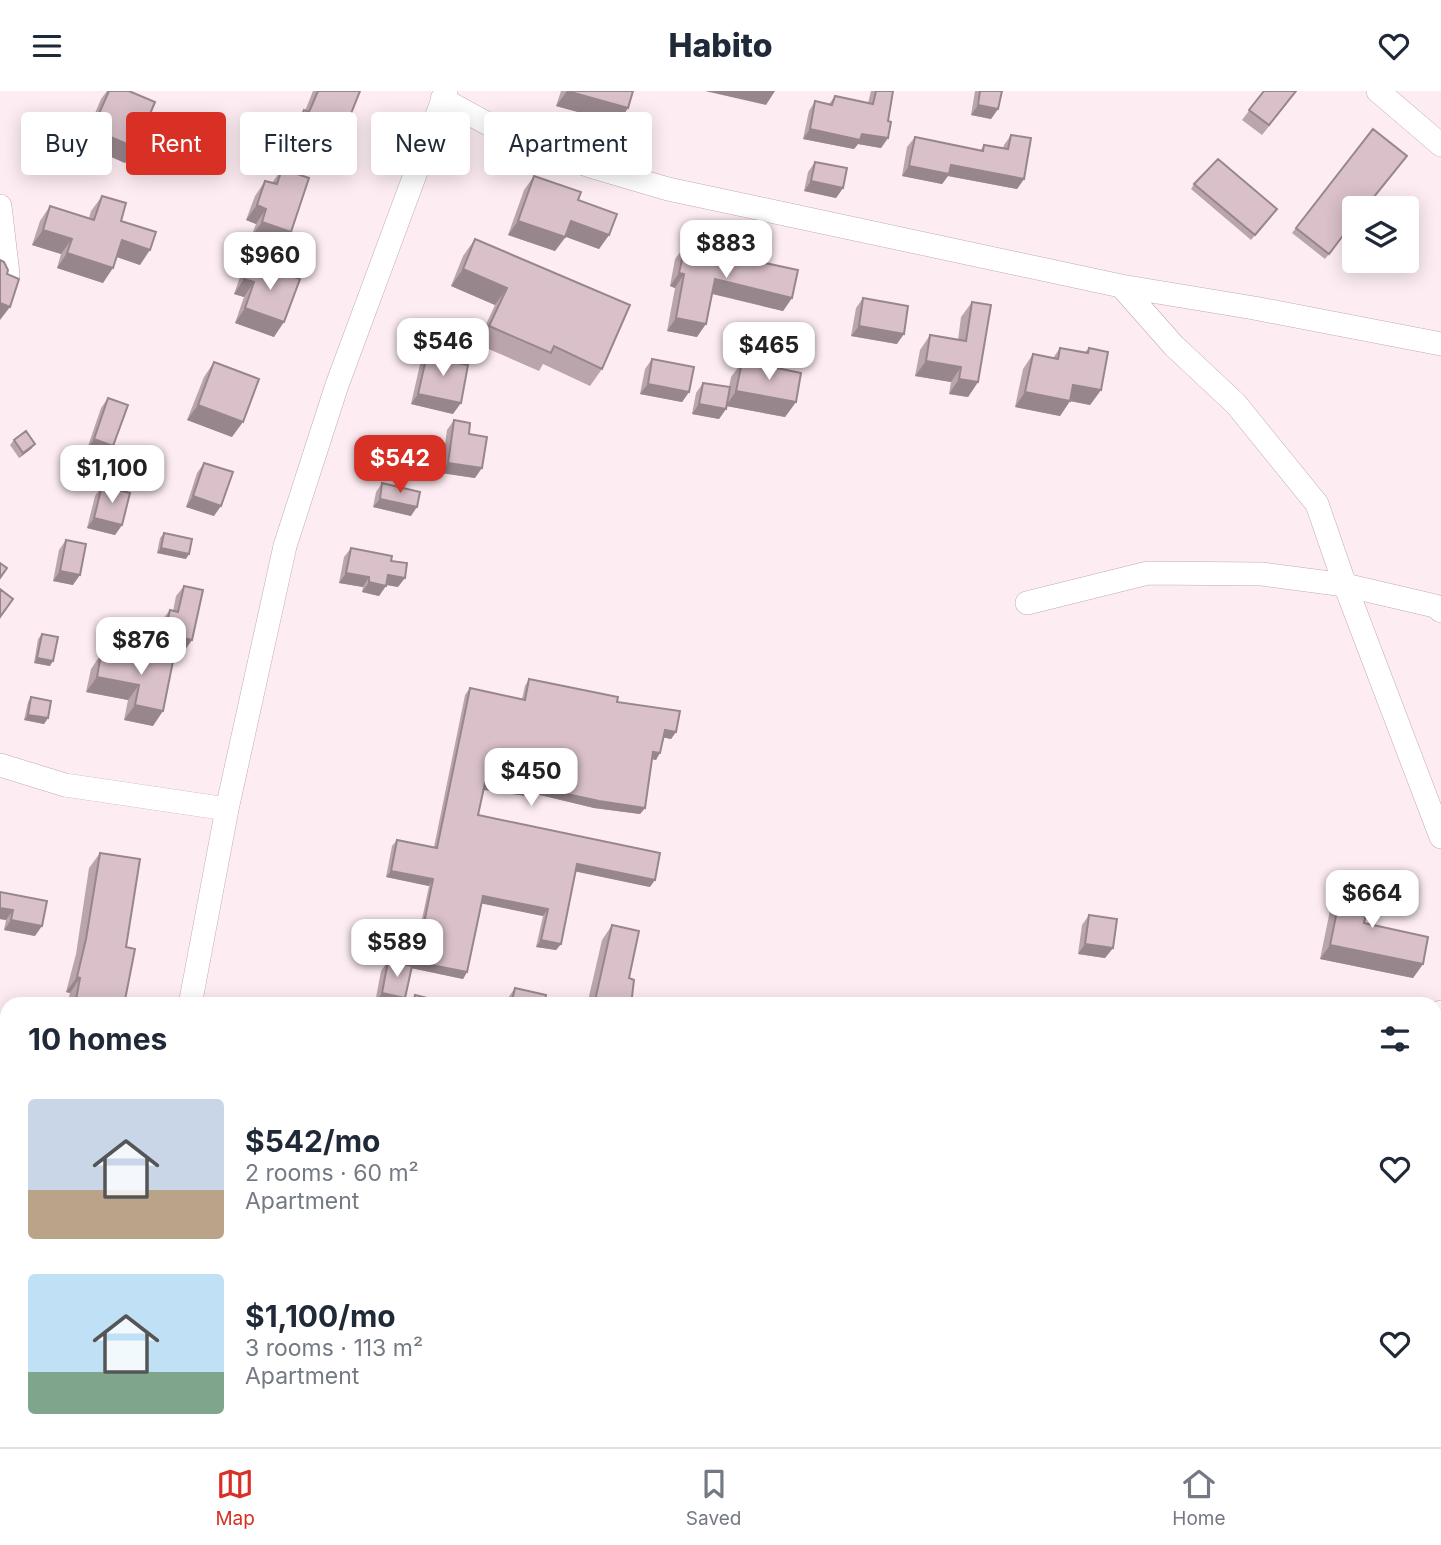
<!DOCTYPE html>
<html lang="en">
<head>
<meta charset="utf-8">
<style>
	:root { --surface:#fff; --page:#f6f6f7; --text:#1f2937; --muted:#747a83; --line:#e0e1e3; --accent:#d93025 }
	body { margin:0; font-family:Inter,sans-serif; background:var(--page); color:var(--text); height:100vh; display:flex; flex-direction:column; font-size:26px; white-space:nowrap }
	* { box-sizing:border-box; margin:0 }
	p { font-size:23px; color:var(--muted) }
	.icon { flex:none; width:38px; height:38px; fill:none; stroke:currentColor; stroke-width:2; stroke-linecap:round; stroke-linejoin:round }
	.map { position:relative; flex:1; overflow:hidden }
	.sheet { position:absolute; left:0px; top:906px; width:1442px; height:450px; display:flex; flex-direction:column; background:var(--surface); border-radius:21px 21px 0 0; box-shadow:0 4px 18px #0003 }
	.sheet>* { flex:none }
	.top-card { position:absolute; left:21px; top:21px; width:700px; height:63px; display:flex; gap:14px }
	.buttons { position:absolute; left:1342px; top:105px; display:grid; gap:14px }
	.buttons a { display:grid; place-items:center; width:77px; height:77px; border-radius:7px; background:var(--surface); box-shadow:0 4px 18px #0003; font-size:35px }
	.price { position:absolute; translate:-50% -60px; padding:0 16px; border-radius:14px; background:#fff; color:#222; font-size:23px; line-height:46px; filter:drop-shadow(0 2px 4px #0008) }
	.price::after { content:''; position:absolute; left:50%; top:42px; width:21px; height:16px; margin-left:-10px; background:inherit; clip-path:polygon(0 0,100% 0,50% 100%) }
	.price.selected { background:var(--accent); color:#fff }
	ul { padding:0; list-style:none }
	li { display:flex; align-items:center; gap:21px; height:175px; padding:0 28px }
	li span { display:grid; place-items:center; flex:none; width:196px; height:140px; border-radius:7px; color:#555 }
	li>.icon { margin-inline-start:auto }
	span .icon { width:84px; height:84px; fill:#fffc; stroke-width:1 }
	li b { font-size:30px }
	h2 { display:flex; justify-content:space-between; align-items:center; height:84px; padding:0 28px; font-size:30px }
	.tag { padding:0 24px; border-radius:7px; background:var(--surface); box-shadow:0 4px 18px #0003; font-size:24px; line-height:63px }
	.tag.selected { background:var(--accent); color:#fff }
	header { display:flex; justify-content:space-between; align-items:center; height:91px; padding:0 28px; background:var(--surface); font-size:32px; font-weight:800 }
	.dock { display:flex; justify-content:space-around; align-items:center; height:98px; border-top:2px solid var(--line); background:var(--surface); font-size:19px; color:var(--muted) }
	.dock a { display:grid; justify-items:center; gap:4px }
	.dock .selected { color:var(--accent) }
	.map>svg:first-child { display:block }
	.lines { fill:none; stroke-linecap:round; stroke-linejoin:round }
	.minor-casing { stroke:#c2aab3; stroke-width:24 }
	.minor { stroke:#fff; stroke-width:23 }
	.wall { fill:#bba5ad }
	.shaded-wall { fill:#98868d }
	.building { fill:#d9c0c9; stroke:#98868d; stroke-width:2 }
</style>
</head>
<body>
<header><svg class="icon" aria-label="menu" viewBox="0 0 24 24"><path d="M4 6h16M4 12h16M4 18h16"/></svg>Habito<svg class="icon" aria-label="heart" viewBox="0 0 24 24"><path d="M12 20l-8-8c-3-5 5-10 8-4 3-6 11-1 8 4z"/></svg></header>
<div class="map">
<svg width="1441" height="1356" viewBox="0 0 1441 1356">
	<rect width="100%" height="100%" fill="#fdedf3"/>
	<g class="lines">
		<!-- minor casing -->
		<g class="minor-casing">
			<path id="minor" d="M1378,0L1441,54
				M442,8L514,47L590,75L668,98L1121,195L1254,217L1441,253
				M0,115L8,183
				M1121,195L1174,255L1236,313L1317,413L1345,494L1441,746
				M1027,512L1148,482L1262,483L1345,494L1435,515L1441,520
				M0,674L65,694L227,718
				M190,914L227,718L285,455L337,294L446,0
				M1435,939L1441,921
				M106,1356L107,1349
				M1339,1356L1340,1349"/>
		</g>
		<!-- minor -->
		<use href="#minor" class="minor"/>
	</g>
	<!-- wall -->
	<path class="wall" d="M107,0H129L136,57L125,72L82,53L101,8Z
		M313,0H360L328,70L285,52L293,34L304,19L305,20Z
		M561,0H633L628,17L618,32L556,15Z
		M871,0H893L888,30V47L881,57L858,53L854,58L803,48L809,20L815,10L829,13L835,5L868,12Z
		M975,0H1002L998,18L991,28L971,24Z
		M1264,0H1297L1262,44L1242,29Z
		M1373,38L1354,131L1325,168L1292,142Z
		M1011,44L1024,88L1017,98L948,85L942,93L902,85L907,56L915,46L980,60L984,54L1003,57L1004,54Z
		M815,71L843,97L836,107L804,100L808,81Z
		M282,78L280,156L251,146L256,133L246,129L255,105L265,90L272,92Z
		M534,85L578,109L609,144L599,158L566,146L555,160L508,144L524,99Z
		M1194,93L1277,118L1251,149L1191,98Z
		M102,105L121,130L140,174L117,166L103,192L57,177L61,163L32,154L40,130L50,115L89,127L91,120Z
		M475,148L602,278L590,295L543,273L539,280L477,253L495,214L451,195L463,165Z
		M685,155L792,207L783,220L712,203L697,246L667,240L675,197L670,195L675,168Z
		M250,171L274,246L235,232L244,206L234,203L240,186Z
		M863,207L897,253L851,245L856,217Z
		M972,211L978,291L968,306L949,303L951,291L915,285L920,259L930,244L958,249L961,226Z
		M1060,257L1085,261L1089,257L1101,299L1090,314L1070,310L1060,325L1015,316L1023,278L1033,263L1053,267Z
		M428,259L443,269L453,323L411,313L421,269Z
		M652,268L689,301L682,311L640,303L645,278Z
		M214,271L232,346L187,329L204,286Z
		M742,271L796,311L785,326L727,315L726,318L719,328L692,323L696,302L703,292L729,296L731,286Z
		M108,307L113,355L106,365L87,358L101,317Z
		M454,329L469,343L475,387L441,382L447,339Z
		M14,349L35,353L31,358L19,367L10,354Z
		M204,372L214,425L186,416L197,382Z
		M382,392L411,425L373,416L376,401Z
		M102,395L122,434L115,444L87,437L95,405Z
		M164,442L186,468L157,462L160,447Z
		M66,449L73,494L53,490L59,459Z
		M351,457L391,470L398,496L386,494L379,505L362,501L363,496L339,492L344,466Z
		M184,495L185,559L157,553L162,529L170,519L173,520L176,505Z
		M42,543L50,575L34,572L38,548Z
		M149,560L153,635L124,629L128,609L86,601L91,578L101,563L141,571Z
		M529,588L617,611L676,641L671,648L664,646L656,669L652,668L645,717L640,723L594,717L536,703L534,706L483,699L478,724L650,796L576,780L561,853L556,859L536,856L543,825L482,812L467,881L463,888L411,877L405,907L400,914H383L375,912L381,880L388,870L412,875L429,795L386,786L392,755L397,749L434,756L465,604L470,597L522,608L525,595Z
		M31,606L48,627L44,633L24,629L28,611Z
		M100,762L126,856L124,914H67L70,902L66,901L76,863L89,777Z
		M1343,791L1364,832L1423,873L1413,887L1320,868L1333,805Z
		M0,801L35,845L4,839L6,829L0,828Z
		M1089,824L1113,857L1105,867L1078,863L1082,834Z
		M612,834L629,887L631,914H587L602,849Z
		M515,897L544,914H505L506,910Z
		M415,904L456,914H408Z
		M7,1141V1218L0,1216V1151Z
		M7,1244V1349L0,1356V1254Z
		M1441,1247V1286L1435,1285V1271L1439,1250Z"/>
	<!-- shaded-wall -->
	<path class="shaded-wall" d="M567,0L628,17L618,32L556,15Z
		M705,0H775L766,14Z
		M978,14L998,18L991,28L971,24Z
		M296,37L338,55L328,70L285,52Z
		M92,38L136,57L125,72L82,53Z
		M810,38L862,43L888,47L881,57L858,53L854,58L803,48Z
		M951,74L1024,88L1017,98L948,85L942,93L902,85L909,75Z
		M811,90L843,97L836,107L804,100Z
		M257,114L266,118L256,133L246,129Z
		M518,130L565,146L555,160L508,144Z
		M571,130L609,144L599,158L561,144Z
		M262,131L291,141L280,156L251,146Z
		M43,139L72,148L61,163L32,154Z
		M122,149L150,159L140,174L111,164Z
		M67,162L113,177L103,192L57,177Z
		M463,178L507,197L495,214L451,195Z
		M679,182L684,183L675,197L670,195Z
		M244,188L254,191L244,206L234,203Z
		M715,188L792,207L783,220L705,201Z
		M0,212L10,216L0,229Z
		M245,217L284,231L274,246L235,232Z
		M676,227L706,233L697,246L667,240Z
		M859,235L904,243L897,253L851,245Z
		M926,270L961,276L951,291L915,285Z
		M959,288L978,291L968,306L949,303Z
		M648,293L689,301L682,311L640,303Z
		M1073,294L1101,299L1090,314L1070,310L1060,325L1015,316L1025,301Z
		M736,300L796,311L785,326L726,315Z
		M418,303L461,312L453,323L411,313Z
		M699,313L726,318L719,328L692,323Z
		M198,314L243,331L232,346L187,329Z
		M94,348L113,355L106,365L87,358Z
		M35,353L31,358L19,367L23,362Z
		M448,372L482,377L475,387L441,382Z
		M193,405L221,415L214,425L186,416Z
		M380,408L417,416L411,425L373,416Z
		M94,427L122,434L115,444L87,437Z
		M161,457L189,463L186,468L157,462Z
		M60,480L80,484L73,494L53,490Z
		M346,482L369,486L363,496L339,492Z
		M388,484L405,487L398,496L382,493Z
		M369,491L386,495L379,505L362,501Z
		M164,543L192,549L185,559L157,553Z
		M37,567L53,570L50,575L34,572Z
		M97,586L139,594L128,609L86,601Z
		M135,614L163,620L153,635L124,629Z
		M28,624L48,627L44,633L24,629Z
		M665,639L676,641L671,648L661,646Z
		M653,661L660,662L656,669L648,667Z
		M485,692L539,697L645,717L640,723L594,717L536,703L534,706L480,698Z
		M577,773L655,789L650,796L573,780Z
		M391,780L433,788L429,795L386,786Z
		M483,805L548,818L543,825L479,812Z
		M0,817L13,819L6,829L0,828Z
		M11,829L42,835L35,845L4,839Z
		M541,849L561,853L556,859L536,856Z
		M1085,853L1113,857L1105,867L1078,863Z
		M1330,854L1423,873L1413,887L1320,868Z
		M416,871L467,881L463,888L411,877Z
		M77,886L80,887L70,902L66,901Z
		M382,902L405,907L400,914H383L375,912Z
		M0,1199L7,1200V1218L0,1216Z
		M1441,1272V1286L1435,1285V1281Z"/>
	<!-- building -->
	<path class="building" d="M109,0H129L155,11L136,57L92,38Z
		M318,0H360L338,55L296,37L304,19L309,21Z
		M567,0H633L628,17Z
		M876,0H893L888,30L891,31L888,47L862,43L860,49L810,38L815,10L832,14L835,5L873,13Z
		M980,0H1002L998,18L978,14Z
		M1264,0H1296L1269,34L1249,19Z
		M1373,38L1407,65L1365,117H1354V130L1329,163L1296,137Z
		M1011,44L1031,47L1024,88L951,74L949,83L909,75L915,46L983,60L984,54L1008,58Z
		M1218,68L1277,118L1255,144L1194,93Z
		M815,71L847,77L843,97L811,90Z
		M282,78L309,87L291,141L262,131L266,118L257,114L265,90L277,93Z
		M534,85L581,101L578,109L617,123L609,144L571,130L565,146L518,130Z
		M102,105L126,112L121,130L156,141L150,159L122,149L113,177L67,162L72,148L43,139L50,115L94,129Z
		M475,148L630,214L602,278L554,255L551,262L489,235L507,197L463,178Z
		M685,155L798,179L792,207L715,188L706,233L676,227L684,183L679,182Z
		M0,169L4,171L8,179L7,183L19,188L10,216L0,212Z
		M250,171L300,188L284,231L245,217L254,191L244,188Z
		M863,207L908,215L904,243L859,235Z
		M972,211L991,214L978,291L959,288L961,276L926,270L930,244L966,250Z
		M1060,257L1088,262L1089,257L1108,261L1101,299L1073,294L1070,310L1025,301L1033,263L1058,268Z
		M428,259L444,262L443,269L468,274L461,312L418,303Z
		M652,268L694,276L689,301L648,293Z
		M214,271L259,288L243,331L198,314Z
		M742,271L754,272L801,282L796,311L736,300Z
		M703,292L730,296L726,318L699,313Z
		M108,307L128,314L113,355L94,348Z
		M454,329L470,332L469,343L487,346L482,377L448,372Z
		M26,340L35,353L23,362L14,349Z
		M204,372L233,381L221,415L193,405Z
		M382,392L420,401L417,416L380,408Z
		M102,395L130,402L122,434L94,427Z
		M164,442L192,448L189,463L161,457Z
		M66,449L86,453L80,484L60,480Z
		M351,457L392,465L391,470L407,472L405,487L388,484L386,495L369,491V486L346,482Z
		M0,472L7,477L0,487Z
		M184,495L203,499L192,549L164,543L170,519L178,521Z
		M0,498L13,508L0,526Z
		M42,543L58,546L53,570L37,567Z
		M149,560L174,565L163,620L135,614L139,594L97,586L101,563L147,572Z
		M529,588L618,606L617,611L680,620L676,641L665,639L660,662L653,661L645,717L599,710L539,697V700L485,692L478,724L660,762L655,789L577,773L561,853L541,849L548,818L483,805L467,881L416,871L433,788L391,780L397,749L437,757L470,597L525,609Z
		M31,606L51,610L48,627L28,624Z
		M100,762L140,768L126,856L135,858L124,914H75L80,887L77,886L86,848Z
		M1343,791L1372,798L1364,832L1428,846L1423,873L1330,854Z
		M0,801L47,810L42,835L11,829L13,819L0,817Z
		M1089,824L1117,828L1113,857L1085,853Z
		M612,834L639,840L629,887L634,889L631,914H594Z
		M388,870L412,875L405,907L382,902Z
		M515,897L546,904L544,914H511Z
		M415,904L456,914H413Z
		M7,1146V1200L0,1199V1180Z
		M7,1249V1349H23L21,1356H0V1257L5,1258Z"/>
</svg>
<div class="buttons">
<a><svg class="icon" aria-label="layers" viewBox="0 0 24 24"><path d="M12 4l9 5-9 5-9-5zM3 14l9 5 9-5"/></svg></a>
</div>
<b class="price" style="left:726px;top:189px">$883</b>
<b class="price" style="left:270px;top:201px">$960</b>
<b class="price" style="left:443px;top:287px">$546</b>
<b class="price" style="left:769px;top:291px">$465</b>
<b class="price selected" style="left:400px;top:404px">$542</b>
<b class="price" style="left:112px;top:414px">$1,100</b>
<b class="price" style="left:141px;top:586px">$876</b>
<b class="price" style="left:531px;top:717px">$450</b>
<b class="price" style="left:1372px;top:839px">$664</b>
<b class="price" style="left:397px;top:888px">$589</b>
<div class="top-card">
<a class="tag">Buy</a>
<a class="tag selected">Rent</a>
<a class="tag">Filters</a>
<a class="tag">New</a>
<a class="tag">Apartment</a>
</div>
<section class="sheet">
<h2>10 homes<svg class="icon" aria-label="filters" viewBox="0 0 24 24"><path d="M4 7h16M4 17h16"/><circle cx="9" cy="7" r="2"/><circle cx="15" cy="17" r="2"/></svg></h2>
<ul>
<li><span style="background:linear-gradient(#c9d6e8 65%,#b9a48a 0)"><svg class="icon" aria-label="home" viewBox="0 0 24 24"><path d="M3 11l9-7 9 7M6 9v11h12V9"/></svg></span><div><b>$542/mo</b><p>2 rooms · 60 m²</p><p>Apartment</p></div><svg class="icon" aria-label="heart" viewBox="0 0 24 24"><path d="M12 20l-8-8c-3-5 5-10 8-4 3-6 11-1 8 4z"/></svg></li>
<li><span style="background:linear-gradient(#bfe0f5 70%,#7fa58c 0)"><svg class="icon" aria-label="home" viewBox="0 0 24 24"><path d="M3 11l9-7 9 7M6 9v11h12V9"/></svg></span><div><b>$1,100/mo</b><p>3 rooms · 113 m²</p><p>Apartment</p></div><svg class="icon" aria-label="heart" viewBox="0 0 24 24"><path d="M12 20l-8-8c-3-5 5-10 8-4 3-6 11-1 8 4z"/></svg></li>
</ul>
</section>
</div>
<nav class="dock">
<a class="selected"><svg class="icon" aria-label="map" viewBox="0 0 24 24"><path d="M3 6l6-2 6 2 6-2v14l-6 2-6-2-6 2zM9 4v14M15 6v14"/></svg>Map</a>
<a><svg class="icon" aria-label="saved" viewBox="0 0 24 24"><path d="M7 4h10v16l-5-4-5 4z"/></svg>Saved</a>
<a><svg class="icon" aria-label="home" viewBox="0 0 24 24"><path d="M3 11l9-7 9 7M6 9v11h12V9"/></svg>Home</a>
</nav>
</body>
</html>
